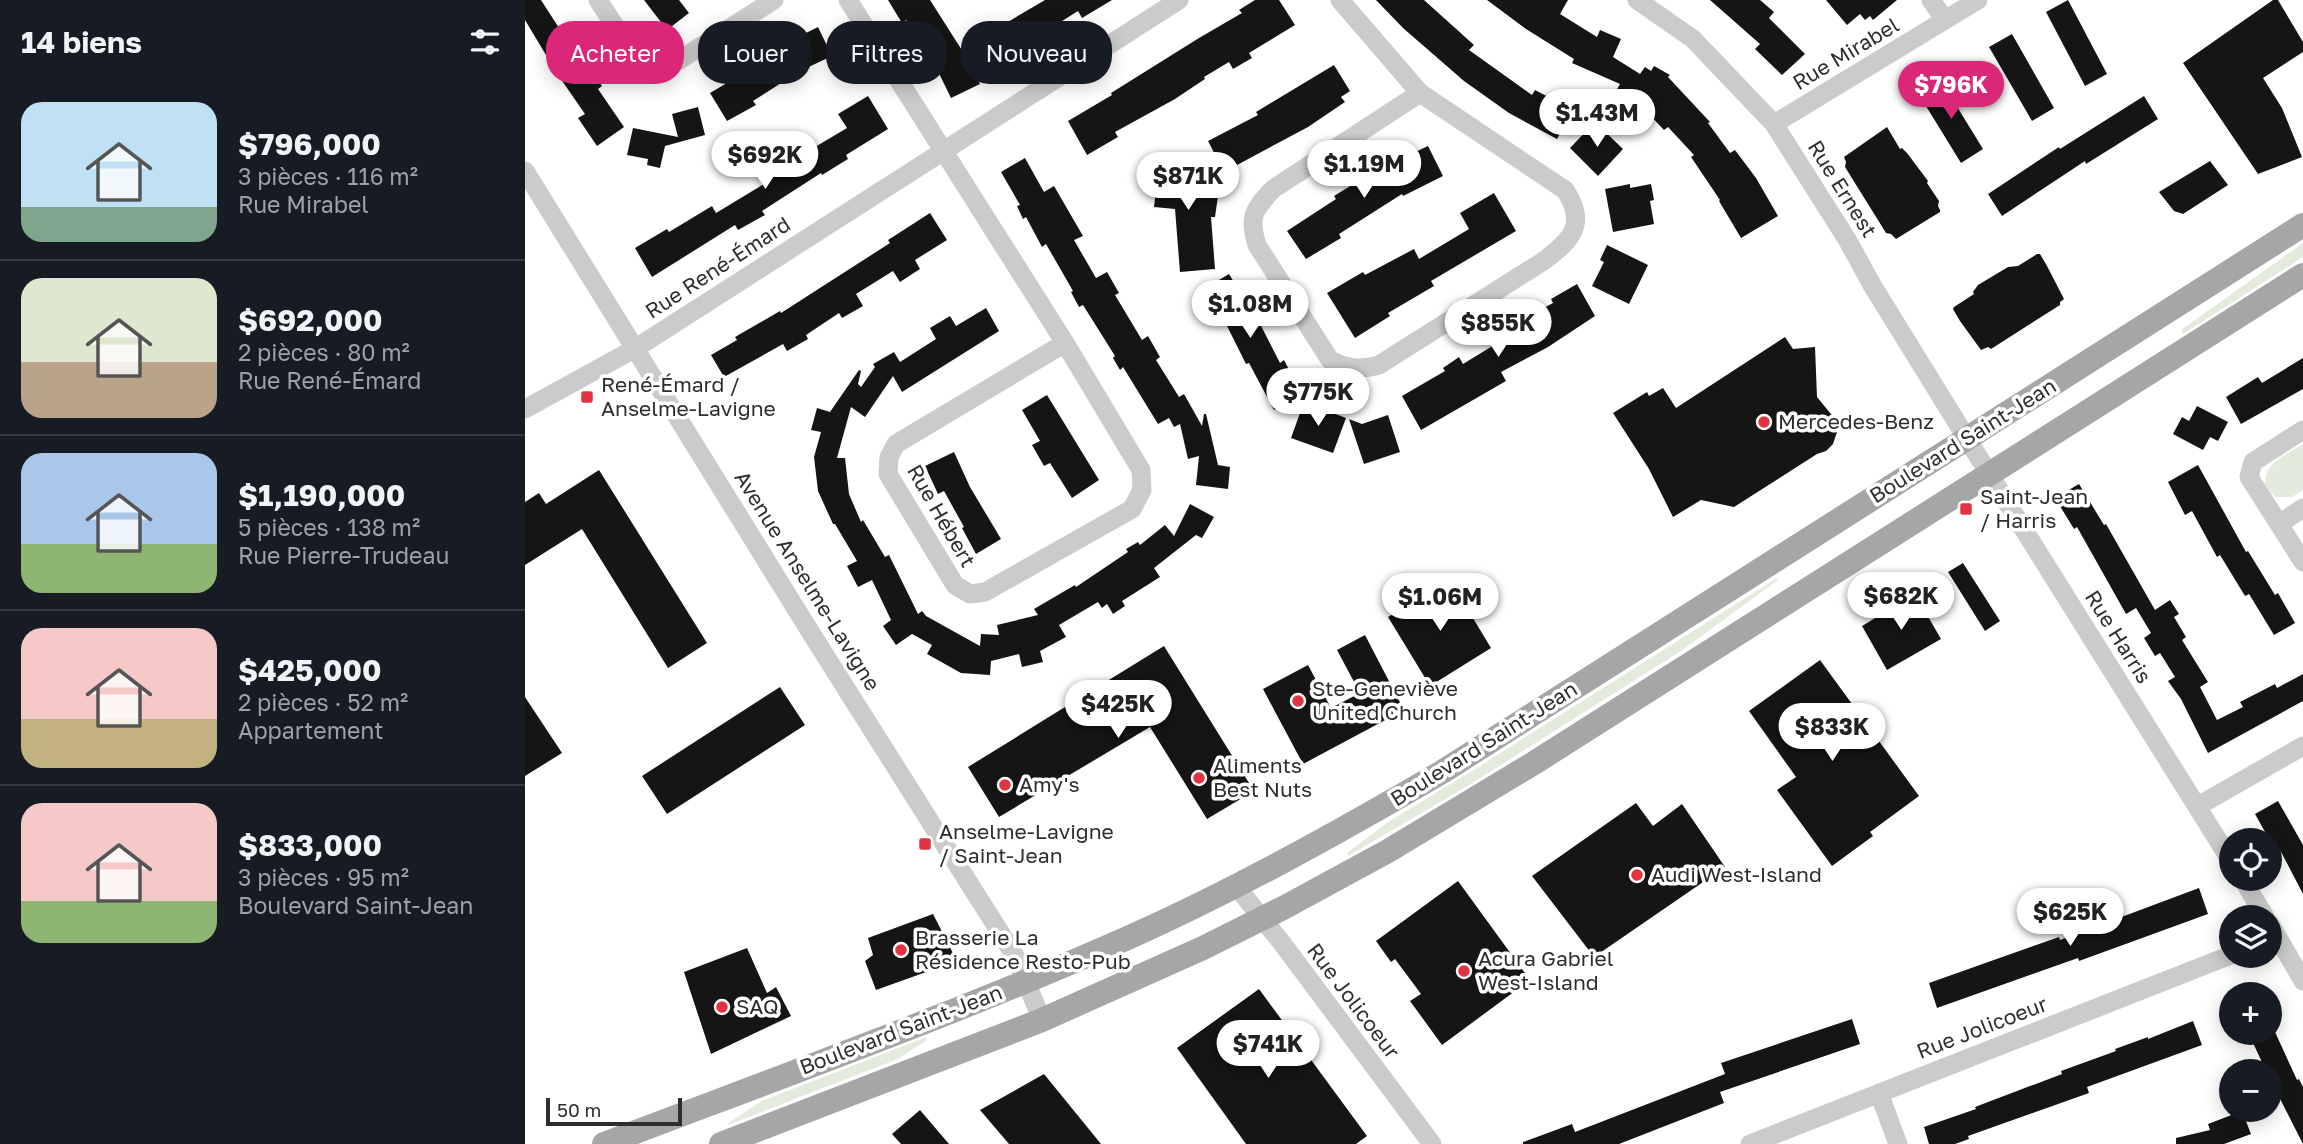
<!DOCTYPE html>
<html lang="fr">
<head>
<meta charset="utf-8">
<style>
	:root { --surface:#171b24; --page:#20242c; --text:#f1f3f6; --muted:#9ea1a6; --line:#363941; --accent:#db2777 }
	body { margin:0; font-family:"Golos Text",sans-serif; background:var(--page); color:var(--text); height:100vh; display:flex; flex-direction:column; font-size:26px; white-space:nowrap }
	* { box-sizing:border-box; margin:0 }
	p { font-size:23px; color:var(--muted) }
	.icon { flex:none; width:38px; height:38px; fill:none; stroke:currentColor; stroke-width:2; stroke-linecap:round; stroke-linejoin:round }
	.map { position:relative; flex:1; overflow:hidden }
	.panel { display:flex; flex-direction:column; background:var(--surface); width:525px }
	.panel>* { flex:none }
	.guide { position:absolute; left:21px; top:21px; width:665px; height:63px; display:flex; gap:14px }
	.tools { position:absolute; left:1694px; top:828px; display:grid; gap:14px }
	.tools a { display:grid; place-items:center; width:63px; height:63px; border-radius:50%; background:var(--surface); box-shadow:0 4px 18px #0003; font-size:35px }
	.scale { position:absolute; left:21px; bottom:18px; width:136px; box-sizing:border-box; padding-left:7px; border:4px solid #2e2e2e; border-top:0; font-size:19px; line-height:24px; white-space:nowrap; color:#2e2e2e; -webkit-text-stroke:5px #fff; paint-order:stroke }
	.price { position:absolute; translate:-50% -60px; padding:0 16px; border-radius:24px; background:#fff; color:#222; font-size:23px; line-height:46px; filter:drop-shadow(0 2px 4px #0008) }
	.price::after { content:''; position:absolute; left:50%; top:42px; width:21px; height:16px; margin-left:-10px; background:inherit; clip-path:polygon(0 0,100% 0,50% 100%) }
	.price.active { background:var(--accent); color:#fff }
	ul { padding:0; list-style:none }
	li { display:flex; align-items:center; gap:21px; height:175px; padding:0 21px }
	li+li { border-top:2px solid var(--line) }
	li span { display:grid; place-items:center; flex:none; width:196px; height:140px; border-radius:21px; color:#555 }
	li>.icon { margin-inline-start:auto }
	span .icon { width:84px; height:84px; fill:#fffc; stroke-width:1 }
	li b { font-size:30px }
	h2 { display:flex; justify-content:space-between; align-items:center; height:84px; padding:0 21px; font-size:30px }
	.chip { padding:0 24px; border-radius:28px; background:var(--surface); box-shadow:0 4px 18px #0003; font-size:24px; line-height:63px }
	.chip.active { background:var(--accent); color:#fff }
	main { display:flex; flex:1; min-height:0 }
	.map>svg:first-child { display:block }
	.green { fill:#e4ebdc }
	.building { fill:#151515 }
	.lines { fill:none; stroke-linecap:round; stroke-linejoin:round }
	.minor { stroke:#cbcbcb; stroke-width:19 }
	.major { stroke:#a6a6a6; stroke-width:24 }
	.poi-dot { fill:#e13440; stroke:#fff; stroke-width:2.5 }
	.labels { text-anchor:middle; stroke-width:7; stroke-linejoin:round; paint-order:stroke }
	.street-label { font-size:21px; fill:#2e2e2e; stroke:#fff }
	.poi-label { font-size:21px; fill:#2e2e2e; stroke:#fff; text-anchor:start }
</style>
</head>
<body>
<main>
<section class="panel">
<h2>14 biens<svg class="icon" aria-label="filters" viewBox="0 0 24 24"><path d="M4 7h16M4 17h16"/><circle cx="9" cy="7" r="2"/><circle cx="15" cy="17" r="2"/></svg></h2>
<ul>
<li><span style="background:linear-gradient(#bfe0f5 75%,#7fa58c 0)"><svg class="icon" aria-label="home" viewBox="0 0 24 24"><path d="M3 11l9-7 9 7M6 9v11h12V9"/></svg></span><div><b>$796,000</b><p>3 pièces · 116 m²</p><p>Rue Mirabel</p></div></li>
<li><span style="background:linear-gradient(#dfe7d0 60%,#b9a48a 0)"><svg class="icon" aria-label="home" viewBox="0 0 24 24"><path d="M3 11l9-7 9 7M6 9v11h12V9"/></svg></span><div><b>$692,000</b><p>2 pièces · 80 m²</p><p>Rue René-Émard</p></div></li>
<li><span style="background:linear-gradient(#a9c7e8 65%,#8fb573 0)"><svg class="icon" aria-label="home" viewBox="0 0 24 24"><path d="M3 11l9-7 9 7M6 9v11h12V9"/></svg></span><div><b>$1,190,000</b><p>5 pièces · 138 m²</p><p>Rue Pierre-Trudeau</p></div></li>
<li><span style="background:linear-gradient(#f6c9c9 65%,#c2b280 0)"><svg class="icon" aria-label="home" viewBox="0 0 24 24"><path d="M3 11l9-7 9 7M6 9v11h12V9"/></svg></span><div><b>$425,000</b><p>2 pièces · 52 m²</p><p>Appartement</p></div></li>
<li><span style="background:linear-gradient(#f6c9c9 70%,#8fb573 0)"><svg class="icon" aria-label="home" viewBox="0 0 24 24"><path d="M3 11l9-7 9 7M6 9v11h12V9"/></svg></span><div><b>$833,000</b><p>3 pièces · 95 m²</p><p>Boulevard Saint-Jean</p></div></li>
</ul>
</section>
<div class="map">
<svg width="1778" height="1144" viewBox="0 0 1778 1144">
	<rect width="100%" height="100%" fill="#fff"/>
	<!-- green -->
	<path class="green" d="M1778,243V257L1658,334L1656,330Z
		M1778,444V490L1767,497H1750L1740,485C1740,461 1760,456 1778,444Z
		M1252,578L1253,580L1156,651L941,787L823,856L822,853L863,822L947,771Z
		M401,1037L402,1040L373,1059L203,1125V1123L237,1101Z"/>
	<!-- building -->
	<path class="building" d="M0,0H16L36,31L41,28L54,48L51,49L77,86L73,89L99,127L72,146L53,118L60,114L33,75L0,20Z
		M119,0H154L164,13L142,30Z
		M363,0H405L440,55L455,84L426,98L408,61L381,20L377,23Z
		M520,0H587L557,18L553,11L526,28L531,35L498,54L481,23Z
		M730,0H754L770,25L724,53L727,58L708,69L704,62L679,77L680,79L650,99L590,132L593,137L562,155L543,121L587,95L586,93L674,38L717,13L714,10Z
		M851,0H899L949,45L944,50L1007,95L1010,90L1048,110L1032,139L984,113L939,81L878,28Z
		M962,0H1043L1035,14L1072,37L1075,30L1096,39L1088,57L1115,74L1120,67L1126,71L1129,66L1145,75L1143,77L1185,122L1183,123L1205,153L1210,150L1231,178L1253,216L1216,238L1194,201L1195,200L1166,157L1169,155L1143,127L1139,130L1119,109L1091,91L1095,84L1047,63L1049,59L1001,29Z
		M1185,0H1235L1249,12L1244,18L1280,54L1257,75L1230,49L1235,44Z
		M1301,0H1372L1348,20L1345,16L1340,20L1335,14L1322,25Z
		M1543,0L1582,74L1560,86L1521,12Z
		M1748,0H1753L1778,42V52L1738,78L1757,108L1777,157L1733,174L1658,63Z
		M293,27L307,56L275,71L228,101L231,105L202,121L185,93L224,70L223,68L263,42Z
		M1487,34L1529,108L1507,121L1464,47Z
		M809,65L825,91L816,97L820,102L783,127L699,172L683,141L733,115L731,112Z
		M1415,79L1458,149L1436,163L1393,93Z
		M343,96L363,129L321,155L323,159L297,175L296,173L237,211L240,215L213,230L210,225L127,277L110,248L142,229L144,232L187,206L191,213L239,184L236,179L322,128L313,114Z
		M1619,96L1633,119L1561,164L1560,161L1477,216L1463,194L1534,147L1535,149Z
		M173,107L180,135L140,146L135,168L122,165L123,159L102,155L108,128L153,137L147,114Z
		M1070,122L1098,149L1073,176L1045,148Z
		M1362,127L1375,149L1377,148L1382,153L1403,181L1402,183L1414,201L1413,206L1415,210V212L1371,239L1366,234L1361,233L1320,167L1321,162L1319,157Z
		M903,146L918,176L878,196L877,194L814,234L816,238L781,259L762,231L811,199L809,196L848,172Z
		M635,155L675,160L671,187L661,192L693,196L690,217H686L690,269L655,272L650,209L629,207Z
		M500,158L519,192L529,186L558,236L549,240L571,278L582,272L594,293L590,295L617,340L623,336L635,357L631,360L654,397L659,394L677,426L679,414H681L693,465L705,467L703,489L671,485L674,456L663,459L655,424L649,427L644,418L633,424L598,367L595,370L588,358L590,356L558,305L554,307L546,292L548,291L521,244L517,247L501,217L498,219L492,206L495,205L476,172Z
		M1685,161L1703,185L1658,214L1649,211L1634,192Z
		M1105,184V188L1126,184L1129,200L1125,201L1129,224L1088,232L1080,189Z
		M969,193L991,231L906,281L909,286L863,313L865,316L830,338L802,293L838,272L840,275L889,249L894,259L944,229L935,213Z
		M405,213L422,240L390,260L395,269L375,282L368,271L331,294L338,306L317,318L314,313L281,335L283,339L262,351L258,344L199,377L186,355L212,340L210,337L255,311L256,313L365,243L363,240Z
		M1082,245L1123,265L1104,304L1067,286L1079,262L1075,260Z
		M1512,254H1515L1522,266L1539,299L1535,302V305L1466,349L1463,347L1456,350L1435,321L1428,309L1429,307L1449,294L1448,292L1453,285L1483,267L1493,266Z
		M704,274L731,318H732L755,363L759,360L777,395L749,410L724,363L721,364L699,320L692,325L672,293Z
		M1052,284L1070,316L1023,347L976,372L981,381L896,430L877,396L920,371L918,368L934,357L938,364L974,342L970,334L1028,303L1026,299Z
		M461,308L474,331L377,392L368,376L340,417L326,407L312,458H320L324,494L336,522L338,520L360,557L364,555L393,614L397,611L401,616L455,646L456,634L474,635L472,625L513,615L509,609L550,585L551,587L603,552L601,549L613,542L615,545L640,525L649,536L665,504L689,517L677,538L671,535L629,568L635,577L597,601L600,606L588,614L582,604L577,608L573,602L534,625L541,637L515,651L518,662L497,667L494,654L466,661L465,675L436,673L402,654L407,645L387,634L371,645L358,626L366,620L347,580L333,587L322,566L332,561L310,524H308L293,491L289,457L296,432L286,430L292,408L305,412L334,370L336,371L333,384L336,387L350,367L348,364L369,352L375,362L411,339L405,328L425,316L431,326Z
		M1260,337L1268,349L1290,347L1292,397L1310,419L1312,432L1308,444L1301,451L1292,454L1209,507L1176,500L1148,517L1124,469L1088,413L1122,392L1124,396L1138,388L1151,408Z
		M1778,358V389L1716,424L1701,397L1733,377L1737,383Z
		M522,395L574,480L547,498L525,463L519,466L507,445L515,441L497,410Z
		M779,402L821,418L808,453L766,438Z
		M1672,406L1703,422L1693,441L1685,437L1678,450L1648,434L1657,417L1664,421Z
		M863,415L875,452L839,464L824,419L837,424Z
		M429,452L445,487L476,539L451,554L437,528L439,527L419,491L413,494L400,466Z
		M1673,465L1721,552L1723,551L1750,595L1753,593L1770,623L1749,635L1724,594L1720,596L1695,555L1692,557L1667,511L1660,515L1643,482Z
		M74,470L182,643L143,668L57,529L0,565V502L14,493L21,504Z
		M1554,484L1579,525L1581,524L1630,610L1645,600L1654,614L1649,617L1661,637L1657,640L1683,682L1675,687L1692,720L1718,707L1715,702L1750,684L1752,688L1778,674V701L1683,753L1656,699L1643,681L1650,677L1635,653L1630,656L1619,638L1626,633L1611,608L1601,614L1552,527L1549,529L1530,498Z
		M1438,563L1475,621L1460,631L1423,572Z
		M925,580L966,648L905,686L863,617Z
		M1390,594L1416,639L1362,670L1337,626Z
		M840,635L879,710L778,764L738,689L783,665L806,708L835,693L812,650Z
		M639,646L729,791L682,819L625,727L474,817L443,767Z
		M1295,660L1394,796L1345,832L1348,836L1307,866L1252,790L1271,777L1224,711Z
		M255,687L280,725L142,814L117,776Z
		M0,697L37,753L0,776Z
		M1753,801L1778,845V894L1753,846L1749,848L1730,814Z
		M1111,803L1128,826L1157,804L1200,867L1069,957L1007,876Z
		M933,881L1005,980L917,1045L885,1001L896,994L870,959L866,962L851,941Z
		M1674,888L1683,914L1554,961L1553,958L1412,1008L1404,983L1534,937L1535,940Z
		M408,914L432,961L351,990L340,961L348,955L343,938Z
		M222,948L242,993L251,987L266,1016L186,1054L159,972Z
		M734,989L842,1136L831,1144H721L652,1048Z
		M1327,1019L1335,1044L1195,1092L1199,1103L1094,1144H998V1142L1047,1124L1050,1132L1200,1074L1196,1063Z
		M1668,1021L1677,1045L1562,1087L1564,1093L1443,1136L1444,1139L1430,1144H1404L1399,1127L1451,1109L1450,1107L1537,1074L1536,1071L1591,1051L1590,1049L1623,1037V1039Z
		M1723,1032H1750L1772,1080L1774,1079L1778,1087V1144L1745,1079V1071H1741Z
		M519,1074L576,1144H484L455,1110Z
		M395,1110L424,1144H376L367,1134Z
		M1717,1111L1726,1134L1699,1144H1651V1138L1685,1130L1683,1124Z"/>
	<g class="lines">
		<!-- minor -->
		<path class="minor" d="M73,0L114,63L129,69L145,66L249,0
			M323,0L540,343L616,470L617,490L607,509L460,592L445,594L430,585L363,474L364,457L371,444L540,343
			M815,0L895,93L1040,190C1063,224 1046,241 1017,262L854,365C835,370 823,369 805,360L732,245C723,216 729,210 748,189L895,93
			M1112,0L1168,39L1249,124L1323,241L1347,285L1431,421L1706,861
			M1406,0L1420,20
			M1249,124L1453,0
			M0,171L286,633L490,956L517,1020
			M0,409L111,348L654,0
			M1778,430L1728,462L1724,477L1778,562
			M1754,524L1778,508
			M1673,806L1778,746
			M1717,878L1740,917
			M711,886L757,943L907,1144
			M1745,924L1778,981
			M1354,1093L1373,1144
			M1225,1144L1706,955"/>
		<!-- major -->
		<path class="major" d="M79,1144C255,1077 433,1013 605,937C712,889 816,831 917,772L1778,225
			M196,1144L517,1020L678,948L760,907L863,851L1009,763L1778,275"/>
	</g>
	<!-- markers -->
	<g class="poi-dot">
		<rect x="55" y="390" width="14" height="14" rx="3.5"/>
		<circle cx="1239" cy="422" r="7"/>
		<rect x="1434" y="502" width="14" height="14" rx="3.5"/>
		<circle cx="773" cy="701" r="7"/>
		<circle cx="674" cy="778" r="7"/>
		<circle cx="480" cy="785" r="7"/>
		<rect x="393" y="837" width="14" height="14" rx="3.5"/>
		<circle cx="1112" cy="875" r="7"/>
		<circle cx="376" cy="950" r="7"/>
		<circle cx="939" cy="971" r="7"/>
		<circle cx="197" cy="1007" r="7"/>
	</g>
	<g class="labels">
		<!-- street labels -->
		<g class="street-label">
			<text transform="translate(1321 54) rotate(-31)" y="7">Rue Mirabel</text>
			<text transform="translate(1317 189) rotate(58)" y="7">Rue Ernest</text>
			<text transform="translate(193 268) rotate(-33)" y="7">Rue René-Émard</text>
			<text transform="translate(1438 441) rotate(-32)" y="7">Boulevard Saint-Jean</text>
			<text transform="translate(416 516) rotate(60)" y="7">Rue Hébert</text>
			<text transform="translate(282 581) rotate(58)" y="7">Avenue Anselme-Lavigne</text>
			<text transform="translate(1593 637) rotate(58)" y="7">Rue Harris</text>
			<text transform="translate(959 744) rotate(-32)" y="7">Boulevard Saint-Jean</text>
			<text transform="translate(828 1001) rotate(53)" y="7">Rue Jolicoeur</text>
			<text transform="translate(1457 1028) rotate(-21)" y="7">Rue Jolicoeur</text>
			<text transform="translate(376 1030) rotate(-21)" y="7">Boulevard Saint-Jean</text>
		</g>
		<!-- poi labels -->
		<g class="poi-label">
			<text x="76" y="392">René-Émard /<tspan x="76" dy="24">Anselme-Lavigne</tspan></text>
			<text x="1253" y="429">Mercedes-Benz</text>
			<text x="1455" y="504">Saint-Jean<tspan x="1455" dy="24">/ Harris</tspan></text>
			<text x="787" y="696">Ste-Geneviève<tspan x="787" dy="24">United Church</tspan></text>
			<text x="688" y="773">Aliments<tspan x="688" dy="24">Best Nuts</tspan></text>
			<text x="494" y="792">Amy's</text>
			<text x="414" y="839">Anselme-Lavigne<tspan x="414" dy="24">/ Saint-Jean</tspan></text>
			<text x="1126" y="882">Audi West-Island</text>
			<text x="390" y="945">Brasserie La<tspan x="390" dy="24">Résidence Resto-Pub</tspan></text>
			<text x="953" y="966">Acura Gabriel<tspan x="953" dy="24">West-Island</tspan></text>
			<text x="211" y="1014">SAQ</text>
		</g>
	</g>
</svg>
<div class="tools">
<a><svg class="icon" aria-label="locate" viewBox="0 0 24 24"><circle cx="12" cy="12" r="6"/><path d="M12 2v4M12 18v4M2 12h4M18 12h4"/></svg></a>
<a><svg class="icon" aria-label="layers" viewBox="0 0 24 24"><path d="M12 4l9 5-9 5-9-5zM3 14l9 5 9-5"/></svg></a>
<a>+</a>
<a>−</a>
</div>
<div class="scale">50 m</div>
<b class="price active" style="left:1426px;top:121px">$796K</b>
<b class="price" style="left:1072px;top:149px">$1.43M</b>
<b class="price" style="left:240px;top:191px">$692K</b>
<b class="price" style="left:839px;top:200px">$1.19M</b>
<b class="price" style="left:663px;top:212px">$871K</b>
<b class="price" style="left:725px;top:340px">$1.08M</b>
<b class="price" style="left:973px;top:359px">$855K</b>
<b class="price" style="left:793px;top:428px">$775K</b>
<b class="price" style="left:1376px;top:632px">$682K</b>
<b class="price" style="left:915px;top:633px">$1.06M</b>
<b class="price" style="left:593px;top:740px">$425K</b>
<b class="price" style="left:1307px;top:763px">$833K</b>
<b class="price" style="left:1545px;top:948px">$625K</b>
<b class="price" style="left:743px;top:1080px">$741K</b>
<div class="guide">
<a class="chip active">Acheter</a>
<a class="chip">Louer</a>
<a class="chip">Filtres</a>
<a class="chip">Nouveau</a>
</div>
</div>
</main>
</body>
</html>
